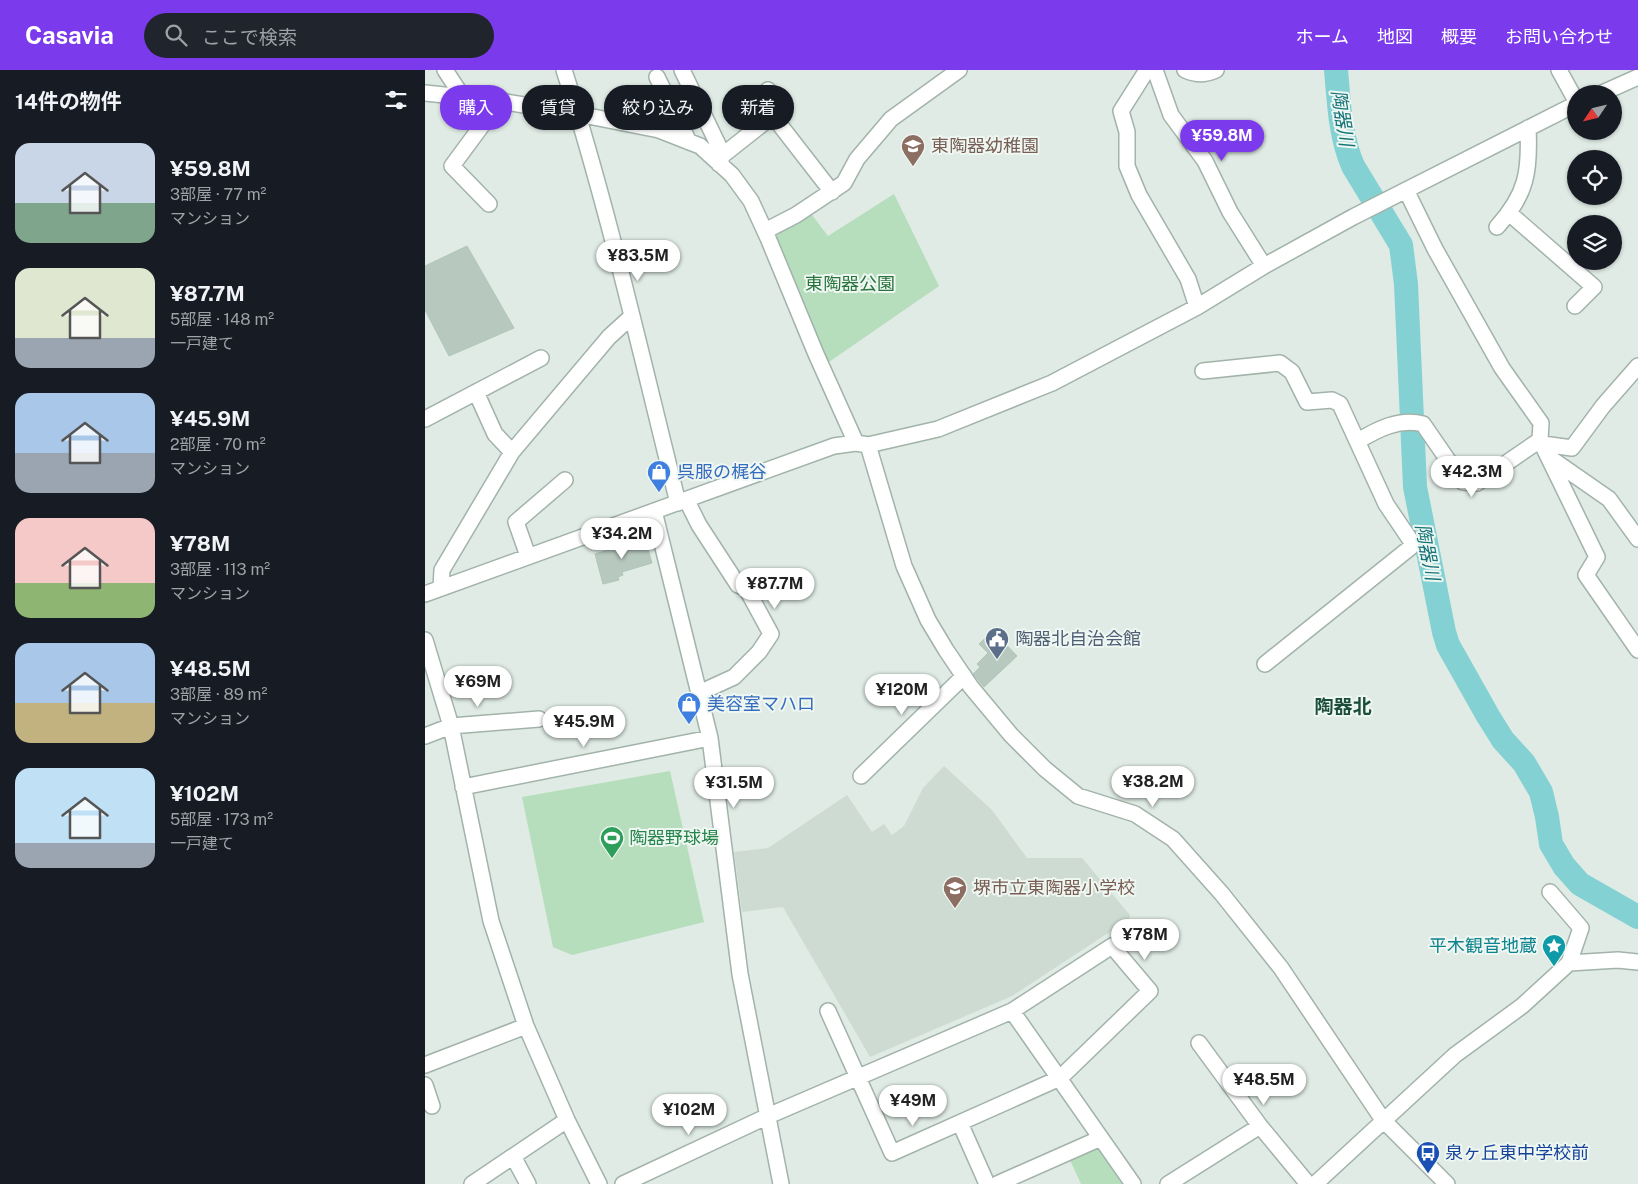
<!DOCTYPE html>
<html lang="ja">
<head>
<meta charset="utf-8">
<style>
	:root { --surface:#171b24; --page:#20242c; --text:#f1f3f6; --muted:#9ea1a6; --accent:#7c3aed }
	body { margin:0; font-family:"Public Sans","Noto Sans JP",sans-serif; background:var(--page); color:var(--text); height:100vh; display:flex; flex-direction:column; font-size:19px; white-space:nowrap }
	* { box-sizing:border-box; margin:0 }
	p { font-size:16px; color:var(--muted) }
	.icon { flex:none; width:28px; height:28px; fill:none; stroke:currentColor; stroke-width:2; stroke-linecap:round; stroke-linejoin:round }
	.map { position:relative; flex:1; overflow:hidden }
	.panel { display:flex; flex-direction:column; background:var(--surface); width:425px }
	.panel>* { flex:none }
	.top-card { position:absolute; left:15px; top:15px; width:475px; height:45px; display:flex; gap:10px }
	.needle { width:32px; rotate:235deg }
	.fabs { position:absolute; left:1142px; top:15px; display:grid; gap:10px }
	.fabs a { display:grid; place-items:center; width:55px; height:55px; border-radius:50%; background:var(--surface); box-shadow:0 1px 4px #0004; font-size:25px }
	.price { position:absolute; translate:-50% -42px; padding:0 11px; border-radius:18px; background:#fff; color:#222; font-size:16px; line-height:32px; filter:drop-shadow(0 1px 2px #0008) }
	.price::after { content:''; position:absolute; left:50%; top:30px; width:15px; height:11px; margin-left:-8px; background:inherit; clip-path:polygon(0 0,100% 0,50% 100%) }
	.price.active { background:var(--accent); color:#fff }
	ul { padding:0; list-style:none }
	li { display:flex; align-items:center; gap:15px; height:125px; padding:0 15px }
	li span { display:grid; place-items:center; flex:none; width:140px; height:100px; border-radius:15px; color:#555 }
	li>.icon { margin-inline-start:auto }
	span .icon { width:60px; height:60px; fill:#fffc; stroke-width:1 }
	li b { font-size:21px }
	h2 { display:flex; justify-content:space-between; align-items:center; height:60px; padding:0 15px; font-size:21px }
	.tag { padding:0 18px; border-radius:22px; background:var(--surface); box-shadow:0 1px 4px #0004; font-size:18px; line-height:45px }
	.tag.active { background:var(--accent); color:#fff }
	header { display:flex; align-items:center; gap:30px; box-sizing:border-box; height:70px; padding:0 25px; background:var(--accent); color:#fff }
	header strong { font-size:24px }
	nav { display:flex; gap:28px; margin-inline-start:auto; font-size:18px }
	.search { width:350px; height:45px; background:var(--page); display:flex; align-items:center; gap:12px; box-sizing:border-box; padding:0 18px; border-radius:28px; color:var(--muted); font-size:19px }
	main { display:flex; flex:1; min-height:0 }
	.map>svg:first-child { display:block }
	.built { fill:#cddbd3 }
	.green { fill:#b6ddbc }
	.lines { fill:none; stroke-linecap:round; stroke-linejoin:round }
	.river { stroke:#83d1d3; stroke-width:24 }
	.building { fill:#b7c9bf; stroke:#b1c5ba }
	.minor-casing { stroke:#a2b3aa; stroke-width:18 }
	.minor { stroke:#fff; stroke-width:15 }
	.labels { text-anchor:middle; stroke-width:4; stroke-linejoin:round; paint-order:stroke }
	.education-label { font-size:18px; fill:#785e54; stroke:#eff7f2; text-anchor:start }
	.park-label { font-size:18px; fill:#28743c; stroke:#eff7f2 }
	.shop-label { font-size:18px; fill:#366cbe; stroke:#eff7f2; text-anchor:start }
	.service-label { font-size:18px; fill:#4e5e75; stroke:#eff7f2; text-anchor:start }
	.leisure-label { font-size:18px; fill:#27864d; stroke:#eff7f2; text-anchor:start }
	.culture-label { font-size:18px; fill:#0d838f; stroke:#eff7f2; text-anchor:end }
	.transit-label { font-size:18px; fill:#164399; stroke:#eff7f2; text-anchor:start }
	.water-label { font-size:19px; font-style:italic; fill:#177579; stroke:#eff7f2 }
	.neighbourhood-label { font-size:19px; font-weight:bold; fill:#1a4e3b; stroke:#eff7f2 }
</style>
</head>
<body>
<header>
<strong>Casavia</strong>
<div class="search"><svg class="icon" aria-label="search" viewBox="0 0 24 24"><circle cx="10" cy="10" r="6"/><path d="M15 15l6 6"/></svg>ここで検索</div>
<nav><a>ホーム</a><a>地図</a><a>概要</a><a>お問い合わせ</a></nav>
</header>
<main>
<section class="panel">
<h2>14件の物件<svg class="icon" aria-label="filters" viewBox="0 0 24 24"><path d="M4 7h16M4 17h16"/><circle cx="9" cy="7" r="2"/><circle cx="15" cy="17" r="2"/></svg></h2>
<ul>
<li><span style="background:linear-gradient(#c9d6e8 60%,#7fa58c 0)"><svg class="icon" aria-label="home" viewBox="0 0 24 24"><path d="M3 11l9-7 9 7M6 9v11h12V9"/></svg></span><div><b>¥59.8M</b><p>3部屋 · 77 m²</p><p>マンション</p></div></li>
<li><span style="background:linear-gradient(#dfe7d0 70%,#9aa5b1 0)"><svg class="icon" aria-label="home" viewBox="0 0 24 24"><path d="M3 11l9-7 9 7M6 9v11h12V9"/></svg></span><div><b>¥87.7M</b><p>5部屋 · 148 m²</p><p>一戸建て</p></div></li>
<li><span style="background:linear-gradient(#a9c7e8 60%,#9aa5b1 0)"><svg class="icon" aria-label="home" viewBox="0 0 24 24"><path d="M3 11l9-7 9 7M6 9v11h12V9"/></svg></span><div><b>¥45.9M</b><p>2部屋 · 70 m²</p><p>マンション</p></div></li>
<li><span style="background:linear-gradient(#f6c9c9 65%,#8fb573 0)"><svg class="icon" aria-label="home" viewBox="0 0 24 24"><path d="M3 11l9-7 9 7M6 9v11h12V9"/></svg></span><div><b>¥78M</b><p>3部屋 · 113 m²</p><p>マンション</p></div></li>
<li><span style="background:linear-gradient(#a9c7e8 60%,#c2b280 0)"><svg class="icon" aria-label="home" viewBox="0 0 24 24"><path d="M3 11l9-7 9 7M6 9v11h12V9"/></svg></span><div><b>¥48.5M</b><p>3部屋 · 89 m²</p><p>マンション</p></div></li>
<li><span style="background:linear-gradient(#bfe0f5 75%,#9aa5b1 0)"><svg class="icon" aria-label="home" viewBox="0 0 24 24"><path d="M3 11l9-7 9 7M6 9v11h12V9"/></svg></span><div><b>¥102M</b><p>5部屋 · 173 m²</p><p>一戸建て</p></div></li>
</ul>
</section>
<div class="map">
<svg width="1213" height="1114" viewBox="0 0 1213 1114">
	<rect width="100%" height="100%" fill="#dfebe4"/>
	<!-- built -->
	<path class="built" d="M519,696L567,740L602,788H657L705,845L704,851L680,865L587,926L445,987L358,837L317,842L309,782L343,778L422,725L447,762L459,754L467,765L479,756L498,718Z"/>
	<!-- green -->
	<path class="green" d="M469,124L514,216L401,294L348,168L351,163L387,145L403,166Z
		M245,701L279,852L147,885L128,877L97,727Z
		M669,1079L675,1080L698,1114H656L645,1090Z"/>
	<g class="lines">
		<!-- river -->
		<path class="river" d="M911,0C914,33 915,66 928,96L976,175L981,214L990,417L1019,562L1023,575L1063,646L1078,670L1099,693L1116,722L1122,747L1126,774L1139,796L1155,814L1213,847"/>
	</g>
	<!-- building -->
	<path class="building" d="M42,176L89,258L24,286L0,240V196Z
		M220,469L227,493L197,502L198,505L193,507L194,510L178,514L170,484Z
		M568,561L592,586L559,617L548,604L555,597L552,594L563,583L554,574Z"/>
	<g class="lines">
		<!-- minor casing -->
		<g class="minor-casing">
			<path id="minor" d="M20,0L37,26
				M139,0C184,141 217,289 253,433
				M257,0L298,85
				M722,0L696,41L702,62V96L714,125L763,209L772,237
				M730,0L746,45L780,91L805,142L839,196
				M760,0C772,5 779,5 791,0
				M1134,0L1151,31
				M232,7L264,72
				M0,23L75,31L153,44L234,60L275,76L307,105L326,131L343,168L391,284L431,373
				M1175,24L1213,7
				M348,46L407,122
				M294,94L298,85L355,40L343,20
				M981,120L1010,179L1077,298L1116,353L1115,370L1172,487L1161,505L1213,580
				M64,134L27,96L75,31
				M1084,143L1169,217L1150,236
				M1072,157C1102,124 1105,101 1103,58
				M340,161L371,145L419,113L432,89L466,49L534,0
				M778,301L855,293L867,302L882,332L907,330L915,334L961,434L986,471V477L840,594
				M51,322L70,364L87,382
				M0,349L116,288
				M933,371C953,359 974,348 998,354L1038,412L1052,413L1115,370
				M1118,374L1147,378L1178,336L1213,296
				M443,375L479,496L503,550L521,580L546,617L586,665L620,699L653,726L710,744L748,769L797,824L856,898L958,1050L1022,1114
				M1125,388L1184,429L1213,469
				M262,431L274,455L313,515L321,518L346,564L334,582L309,607L274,623
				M229,441L285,668L315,904L356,1114
				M103,486L91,452L140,410
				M16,518L17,500L87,382L184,267L207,246
				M0,524L409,376L431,373L443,375L513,359L627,313L772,237L839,196L928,147L1151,34
				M0,570L26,656L66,851L101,956L142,1050L174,1114
				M0,666L26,656L114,649
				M436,706L539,606
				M38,717L285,668
				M1125,822L1156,858L1144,893
				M403,941L467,1083L635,1008L725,921L687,876L587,941
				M774,973L835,1056L883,1114
				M0,995L101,956
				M0,1015L7,1036
				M535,1053L562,1114
				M89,1088L103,1114
				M47,1114L142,1050
				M198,1114L343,1046L587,941L708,1114
				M572,1114L676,1068
				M743,1114L835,1056
				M890,1114L1030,985L1097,936L1144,893L1193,890L1213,892"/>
		</g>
		<!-- minor -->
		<use href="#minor" class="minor"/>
	</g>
	<!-- icons -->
	<defs>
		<g id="school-pin" transform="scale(1.25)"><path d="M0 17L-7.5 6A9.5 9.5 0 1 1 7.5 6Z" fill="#8d6e63" stroke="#eff7f2"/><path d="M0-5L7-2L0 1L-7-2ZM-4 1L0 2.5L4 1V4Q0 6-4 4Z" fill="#fff"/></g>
		<g id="shop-pin" transform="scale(1.25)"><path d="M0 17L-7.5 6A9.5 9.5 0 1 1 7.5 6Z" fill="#3f7fe0" stroke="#eff7f2"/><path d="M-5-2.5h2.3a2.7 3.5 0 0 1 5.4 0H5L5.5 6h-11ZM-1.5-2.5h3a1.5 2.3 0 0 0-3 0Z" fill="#fff"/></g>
		<g id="civic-pin" transform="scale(1.25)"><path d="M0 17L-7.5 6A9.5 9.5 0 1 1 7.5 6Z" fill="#5c6f8a" stroke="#eff7f2"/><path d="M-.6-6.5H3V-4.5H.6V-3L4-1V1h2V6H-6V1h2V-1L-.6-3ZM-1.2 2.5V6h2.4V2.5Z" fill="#fff"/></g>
		<g id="stadium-pin" transform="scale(1.25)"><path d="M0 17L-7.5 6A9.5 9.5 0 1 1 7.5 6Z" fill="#2e9e5b" stroke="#eff7f2"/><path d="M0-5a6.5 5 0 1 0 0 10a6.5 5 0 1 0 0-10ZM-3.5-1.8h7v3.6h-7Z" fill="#fff"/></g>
		<g id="sight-pin" transform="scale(1.25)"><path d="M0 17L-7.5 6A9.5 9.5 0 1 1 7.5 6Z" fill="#0f9aa8" stroke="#eff7f2"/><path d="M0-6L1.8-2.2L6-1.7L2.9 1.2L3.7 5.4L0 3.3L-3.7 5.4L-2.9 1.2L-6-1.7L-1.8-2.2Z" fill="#fff"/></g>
		<g id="bus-pin" transform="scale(1.25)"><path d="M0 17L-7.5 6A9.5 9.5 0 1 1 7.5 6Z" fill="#1a4fb4" stroke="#eff7f2"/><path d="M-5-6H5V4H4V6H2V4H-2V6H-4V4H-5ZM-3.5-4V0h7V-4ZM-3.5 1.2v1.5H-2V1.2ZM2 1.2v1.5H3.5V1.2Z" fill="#fff"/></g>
	</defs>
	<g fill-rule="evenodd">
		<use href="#school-pin" x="488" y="76"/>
		<use href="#shop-pin" x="234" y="402"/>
		<use href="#civic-pin" x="572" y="569"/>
		<use href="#shop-pin" x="264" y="634"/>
		<use href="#stadium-pin" x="187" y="768"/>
		<use href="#school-pin" x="530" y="818"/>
		<use href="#sight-pin" x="1129" y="876"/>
		<use href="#bus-pin" x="1003" y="1083"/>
	</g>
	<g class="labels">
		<!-- education labels -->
		<g class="education-label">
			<text x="506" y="82">東陶器幼稚園</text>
			<text x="548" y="824">堺市立東陶器小学校</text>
		</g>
		<!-- park labels -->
		<g class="park-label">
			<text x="425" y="220">東陶器公園</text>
		</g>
		<!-- shop labels -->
		<g class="shop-label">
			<text x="252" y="408">呉服の梶谷</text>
			<text x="282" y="640">美容室マハロ</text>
		</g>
		<!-- service labels -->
		<g class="service-label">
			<text x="590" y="575">陶器北自治会館</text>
		</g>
		<!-- leisure labels -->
		<g class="leisure-label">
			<text x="204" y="774">陶器野球場</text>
		</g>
		<!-- culture labels -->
		<g class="culture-label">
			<text x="1112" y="882">平木観音地蔵</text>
		</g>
		<!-- transit labels -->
		<g class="transit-label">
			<text x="1020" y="1089">泉ヶ丘東中学校前</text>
		</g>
		<!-- water labels -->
		<g class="water-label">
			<text transform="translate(918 48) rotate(81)" y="7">陶器川</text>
			<text transform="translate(1003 482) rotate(79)" y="7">陶器川</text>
		</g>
		<!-- neighbourhood labels -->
		<g class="neighbourhood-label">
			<text x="918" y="643">陶器北</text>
		</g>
	</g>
</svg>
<div class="fabs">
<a><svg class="needle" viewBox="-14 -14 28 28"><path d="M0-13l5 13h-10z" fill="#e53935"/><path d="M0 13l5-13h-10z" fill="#9ea1a6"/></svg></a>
<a><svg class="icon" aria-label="locate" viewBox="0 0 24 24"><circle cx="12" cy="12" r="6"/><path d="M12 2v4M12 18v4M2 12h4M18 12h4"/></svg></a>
<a><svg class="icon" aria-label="layers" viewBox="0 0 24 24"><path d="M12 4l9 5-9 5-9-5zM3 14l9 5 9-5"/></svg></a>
</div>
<b class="price active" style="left:797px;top:92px">¥59.8M</b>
<b class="price" style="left:213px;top:212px">¥83.5M</b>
<b class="price" style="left:1047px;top:428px">¥42.3M</b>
<b class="price" style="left:197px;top:490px">¥34.2M</b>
<b class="price" style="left:350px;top:540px">¥87.7M</b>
<b class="price" style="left:53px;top:638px">¥69M</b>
<b class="price" style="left:477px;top:646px">¥120M</b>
<b class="price" style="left:159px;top:678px">¥45.9M</b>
<b class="price" style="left:728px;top:738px">¥38.2M</b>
<b class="price" style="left:309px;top:739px">¥31.5M</b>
<b class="price" style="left:720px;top:891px">¥78M</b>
<b class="price" style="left:839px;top:1036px">¥48.5M</b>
<b class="price" style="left:488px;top:1057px">¥49M</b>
<b class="price" style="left:264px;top:1066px">¥102M</b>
<div class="top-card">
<a class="tag active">購入</a>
<a class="tag">賃貸</a>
<a class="tag">絞り込み</a>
<a class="tag">新着</a>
</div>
</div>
</main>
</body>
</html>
